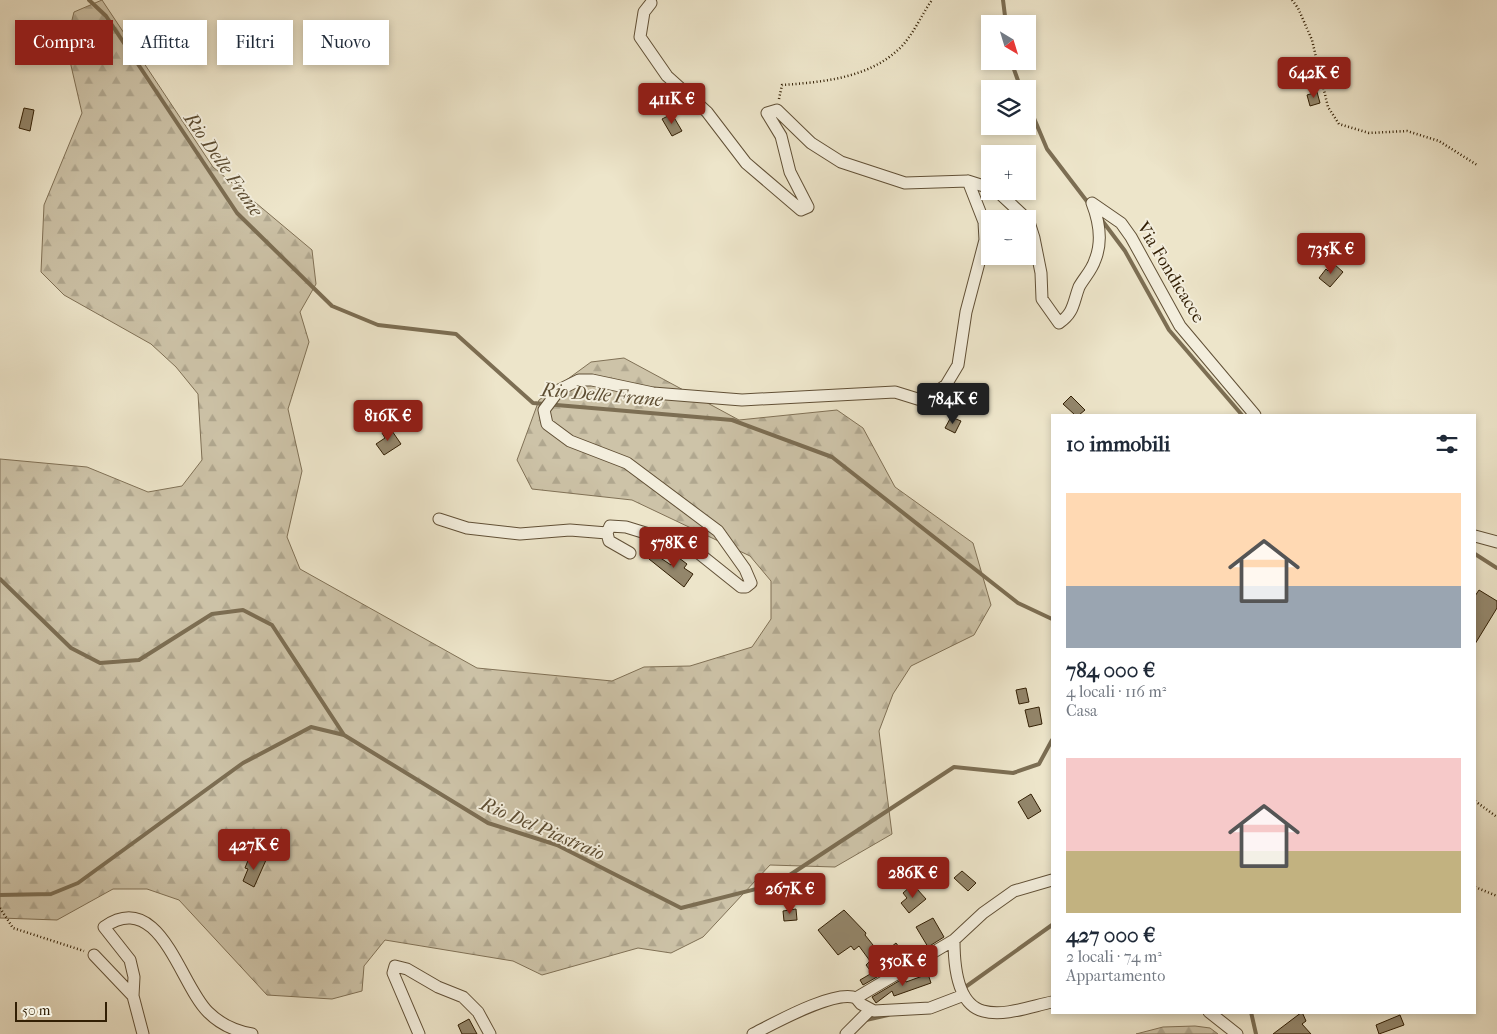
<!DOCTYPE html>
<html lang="it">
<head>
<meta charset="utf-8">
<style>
	:root { --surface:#fff; --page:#f2f2f3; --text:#1f2937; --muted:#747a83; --accent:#8f2418 }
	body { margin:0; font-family:"IM FELL French Canon",serif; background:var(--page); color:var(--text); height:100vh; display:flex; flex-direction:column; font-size:19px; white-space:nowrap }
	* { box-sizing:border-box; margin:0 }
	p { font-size:16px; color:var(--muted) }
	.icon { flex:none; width:28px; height:28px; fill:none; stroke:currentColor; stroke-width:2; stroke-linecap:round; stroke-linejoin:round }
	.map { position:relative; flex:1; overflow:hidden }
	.panel { position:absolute; left:1051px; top:414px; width:425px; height:600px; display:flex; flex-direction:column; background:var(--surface); border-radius:0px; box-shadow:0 2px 8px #0003 }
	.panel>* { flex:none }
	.guide { position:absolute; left:15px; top:20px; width:475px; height:45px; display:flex; gap:10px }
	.needle { width:32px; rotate:142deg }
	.tools { position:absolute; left:981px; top:15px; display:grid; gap:10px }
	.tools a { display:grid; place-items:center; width:55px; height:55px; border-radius:0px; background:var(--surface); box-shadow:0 2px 8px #0003; font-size:25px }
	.scale { position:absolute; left:15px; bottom:12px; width:92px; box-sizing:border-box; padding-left:5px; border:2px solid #321f04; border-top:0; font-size:14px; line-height:18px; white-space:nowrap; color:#321f04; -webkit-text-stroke:4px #f3eedd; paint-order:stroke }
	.price { position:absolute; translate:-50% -42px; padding:0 11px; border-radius:5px; background:var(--accent); color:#fff; font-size:16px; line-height:32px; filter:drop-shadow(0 1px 2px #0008) }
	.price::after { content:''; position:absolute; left:50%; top:30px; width:15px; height:11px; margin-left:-8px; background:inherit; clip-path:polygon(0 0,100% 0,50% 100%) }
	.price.current { background:#222; color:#fff }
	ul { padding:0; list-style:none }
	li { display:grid; align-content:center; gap:10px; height:265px; padding:0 15px }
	li span { display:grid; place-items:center; height:155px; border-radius:0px; color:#555 }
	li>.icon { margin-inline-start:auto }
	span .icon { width:90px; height:90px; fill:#fffc; stroke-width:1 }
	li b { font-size:21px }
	h2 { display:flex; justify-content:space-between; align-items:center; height:60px; padding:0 15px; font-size:21px }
	.pill { padding:0 18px; border-radius:0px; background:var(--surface); box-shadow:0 2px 8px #0003; font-size:18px; line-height:45px }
	.pill.current { background:var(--accent); color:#fff }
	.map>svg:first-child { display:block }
	.forest { fill:url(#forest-firs); stroke:#807156 }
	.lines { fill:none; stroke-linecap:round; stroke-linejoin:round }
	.stream { stroke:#7c6e53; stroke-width:4 }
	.building { fill:#93866b; stroke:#321f04 }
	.minor-casing { stroke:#615036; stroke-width:13 }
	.path { stroke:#321f04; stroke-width:2.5; stroke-dasharray:1 2.5; stroke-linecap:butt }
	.minor { stroke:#f3eedd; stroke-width:11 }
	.labels { text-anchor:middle; stroke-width:4; stroke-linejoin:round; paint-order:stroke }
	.street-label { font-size:18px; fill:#321f04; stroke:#f3eedd }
	.water-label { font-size:19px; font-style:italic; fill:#5d4d32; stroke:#f3eedd }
</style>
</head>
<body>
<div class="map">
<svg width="1497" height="1034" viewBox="0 0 1497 1034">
	<defs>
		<pattern id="forest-firs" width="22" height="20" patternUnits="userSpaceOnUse" patternTransform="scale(1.25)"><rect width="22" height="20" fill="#cdc3a8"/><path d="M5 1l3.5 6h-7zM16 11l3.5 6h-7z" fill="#b0a78f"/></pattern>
	</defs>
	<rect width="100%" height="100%" fill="#ede5ca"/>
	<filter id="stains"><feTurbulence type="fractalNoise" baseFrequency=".004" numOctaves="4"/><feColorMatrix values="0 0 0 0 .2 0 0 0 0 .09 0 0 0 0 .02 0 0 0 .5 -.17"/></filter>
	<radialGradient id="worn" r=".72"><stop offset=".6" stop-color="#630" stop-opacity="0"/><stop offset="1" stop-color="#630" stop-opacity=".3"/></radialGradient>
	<!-- forest -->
	<path class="forest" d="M102,0L213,167L312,250L316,284L300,312L309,342L288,409L302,471L287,537L300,569L477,668L612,681L644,667L690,666L752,647L771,619V581L750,556L632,500L532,489L517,460L539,400L591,362L624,358L739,420L837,410L863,428L895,487L973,543L991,605L974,635L911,666L893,694L879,731L892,834L835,867L770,865L703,937L671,953L638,948L542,975L513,961L385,940L364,966L362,991L332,999L267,995L179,900L147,889H113L57,920L0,918V459L87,467L148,492L182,486L202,460L198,394L176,367L151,344L64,295L41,272L44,205L82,113L66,44L74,12Z
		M1195,1026L1210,1028L1218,1034H1136L1163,1027Z"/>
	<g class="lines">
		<!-- stream -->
		<path class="stream" d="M89,0L106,16L237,213L332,306L378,325L456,334L533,403L732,420L832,457L1018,603L1052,619
			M1003,0L1006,24
			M1011,61L1021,89
			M1028,104L1047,149L1089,204
			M1101,219L1125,251L1169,330L1242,415
			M1475,554L1497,568
			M0,579L71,648L100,663L139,660L212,614L243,610L272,625L344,735L488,823L557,845L681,908L776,884L954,767L1013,773L1039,764L1052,740
			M0,895L51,894L78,883L243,763L311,727L344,735
			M964,988L1052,925
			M1251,1012L1256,1034
			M866,1020L888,1015"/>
	</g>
	<!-- building -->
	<path class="building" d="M1317,92L1320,103L1310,106L1307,95Z
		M24,108L34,110L30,131L19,128Z
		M672,114L682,131L672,136L662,119Z
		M1334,264L1343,272L1330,287L1319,278L1326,269L1328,271Z
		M1071,396L1085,410L1079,415H1075L1063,404Z
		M951,417L961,421L955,433L945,428Z
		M390,428L401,444L384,455L376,444L385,438L382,433Z
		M653,553L671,565L679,558L687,564L684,568L693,574L684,587L649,559Z
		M1479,590L1497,601V608L1475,644V596Z
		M1026,688L1029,702L1019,704L1016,690Z
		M1039,707L1042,724L1029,727L1025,710Z
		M1031,794L1041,811L1028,819L1018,802Z
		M257,856L266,860L254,887L243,881L248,869L245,868L249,858L255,861Z
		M962,871L976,883L968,891L954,878Z
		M911,886L915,891L917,889L926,899L909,913L901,903L907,898L903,893Z
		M796,909L797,920L784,921L783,911Z
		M844,910L866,933L865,935L881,955L896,943L902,951L892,959L896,966L863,985L860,980L872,973L866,965L870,961L859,946L854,950L851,946L838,955L818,930Z
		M933,918L944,937L928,947L916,927Z
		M928,974L931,983L894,996L892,991L876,1003L872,997L904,978L906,982Z
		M1302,1012L1306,1021L1302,1024L1311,1034H1273Z
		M1400,1015L1404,1025L1379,1034L1376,1025Z
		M469,1019L477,1034H462L458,1025Z"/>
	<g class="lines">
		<!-- minor casing -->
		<g class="minor-casing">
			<path id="minor" d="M651,3L644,12L640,37L667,76L707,112L746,163L801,210L808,207L790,172L781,136L767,113L777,110L811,143L841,162L905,183L968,181L990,188
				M997,191L1027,219
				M1028,219L1034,238L1041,273L1042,299L1059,323C1074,313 1073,303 1079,287C1084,278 1092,270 1095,260C1103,241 1099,221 1092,203L1121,223L1131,237L1180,326L1255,415
				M439,519L467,528L520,534L570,530L607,533
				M1475,536L1497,542
				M630,553L609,541L607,533L610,526L626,527L691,547L741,587H746L751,583L745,569L718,531L627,463L570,441L547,424L544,410L559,390L579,380H592L653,393L742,400L895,392L924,401L946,385L958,365L966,312L985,240L984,222L968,181
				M954,940C954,962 956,1004 983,1011C1004,1017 1032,1006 1052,1002
				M94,955L133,996
				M856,998L954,940L983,913L1014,891L1052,880
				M1209,1012L1237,1034
				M143,1034L133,996L134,977L130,960L104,927C160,888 180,985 208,1012C220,1024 235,1031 252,1034
				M419,1034L393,973L395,966L407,969L438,987L463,997L478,1012L490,1034
				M753,1034C773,1024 835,989 856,998L861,1004L874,1011L930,1008L964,995
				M846,1034L870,1010"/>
		</g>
		<!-- path -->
		<path class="path" d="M1292,0L1298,8L1312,40L1328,107L1339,124L1369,133L1407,131L1439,141L1477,165
			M779,99L782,85C824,82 871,78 902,46C914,33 922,14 932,0
			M1475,801L1497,817
			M1475,887L1497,896
			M0,908L13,928L84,951"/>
		<!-- minor -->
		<use href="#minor" class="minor"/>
	</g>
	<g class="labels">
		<!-- street labels -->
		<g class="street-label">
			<text transform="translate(1171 272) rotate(59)" y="6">Via Fondicacce</text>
		</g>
		<!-- water labels -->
		<g class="water-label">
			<text transform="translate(224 164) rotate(55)" y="7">Rio Delle Frane</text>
			<text transform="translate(602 394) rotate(5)" y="7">Rio Delle Frane</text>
			<text transform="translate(543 828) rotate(23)" y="7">Rio Del Piastraio</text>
		</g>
	</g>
	<rect width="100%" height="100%" filter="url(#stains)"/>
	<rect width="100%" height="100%" fill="url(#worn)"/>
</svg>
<div class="tools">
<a><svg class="needle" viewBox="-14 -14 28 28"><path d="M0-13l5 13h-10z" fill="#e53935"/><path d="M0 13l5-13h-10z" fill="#747a83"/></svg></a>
<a><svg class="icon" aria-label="layers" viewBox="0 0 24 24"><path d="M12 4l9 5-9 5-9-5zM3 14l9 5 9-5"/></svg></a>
<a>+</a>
<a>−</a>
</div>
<div class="scale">50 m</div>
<b class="price" style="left:1314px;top:99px">642K €</b>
<b class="price" style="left:672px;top:125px">411K €</b>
<b class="price" style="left:1331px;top:275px">735K €</b>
<b class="price current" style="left:953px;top:425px">784K €</b>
<b class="price" style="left:388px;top:442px">816K €</b>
<b class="price" style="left:674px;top:569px">578K €</b>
<b class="price" style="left:254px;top:871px">427K €</b>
<b class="price" style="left:913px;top:899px">286K €</b>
<b class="price" style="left:790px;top:915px">267K €</b>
<b class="price" style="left:903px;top:987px">350K €</b>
<div class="guide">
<a class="pill current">Compra</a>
<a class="pill">Affitta</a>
<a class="pill">Filtri</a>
<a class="pill">Nuovo</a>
</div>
<section class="panel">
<h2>10 immobili<svg class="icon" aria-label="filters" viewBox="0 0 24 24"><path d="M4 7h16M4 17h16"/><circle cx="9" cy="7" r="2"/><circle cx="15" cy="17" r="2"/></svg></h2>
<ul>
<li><span style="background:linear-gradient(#ffd9b3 60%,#9aa5b1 0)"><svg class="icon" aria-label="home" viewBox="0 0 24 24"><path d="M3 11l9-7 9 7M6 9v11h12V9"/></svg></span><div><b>784 000 €</b><p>4 locali · 116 m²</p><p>Casa</p></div></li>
<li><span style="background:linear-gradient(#f6c9c9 60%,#c2b280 0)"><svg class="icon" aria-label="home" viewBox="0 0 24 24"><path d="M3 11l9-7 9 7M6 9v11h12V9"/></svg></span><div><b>427 000 €</b><p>2 locali · 74 m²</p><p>Appartamento</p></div></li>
</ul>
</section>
</div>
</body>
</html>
